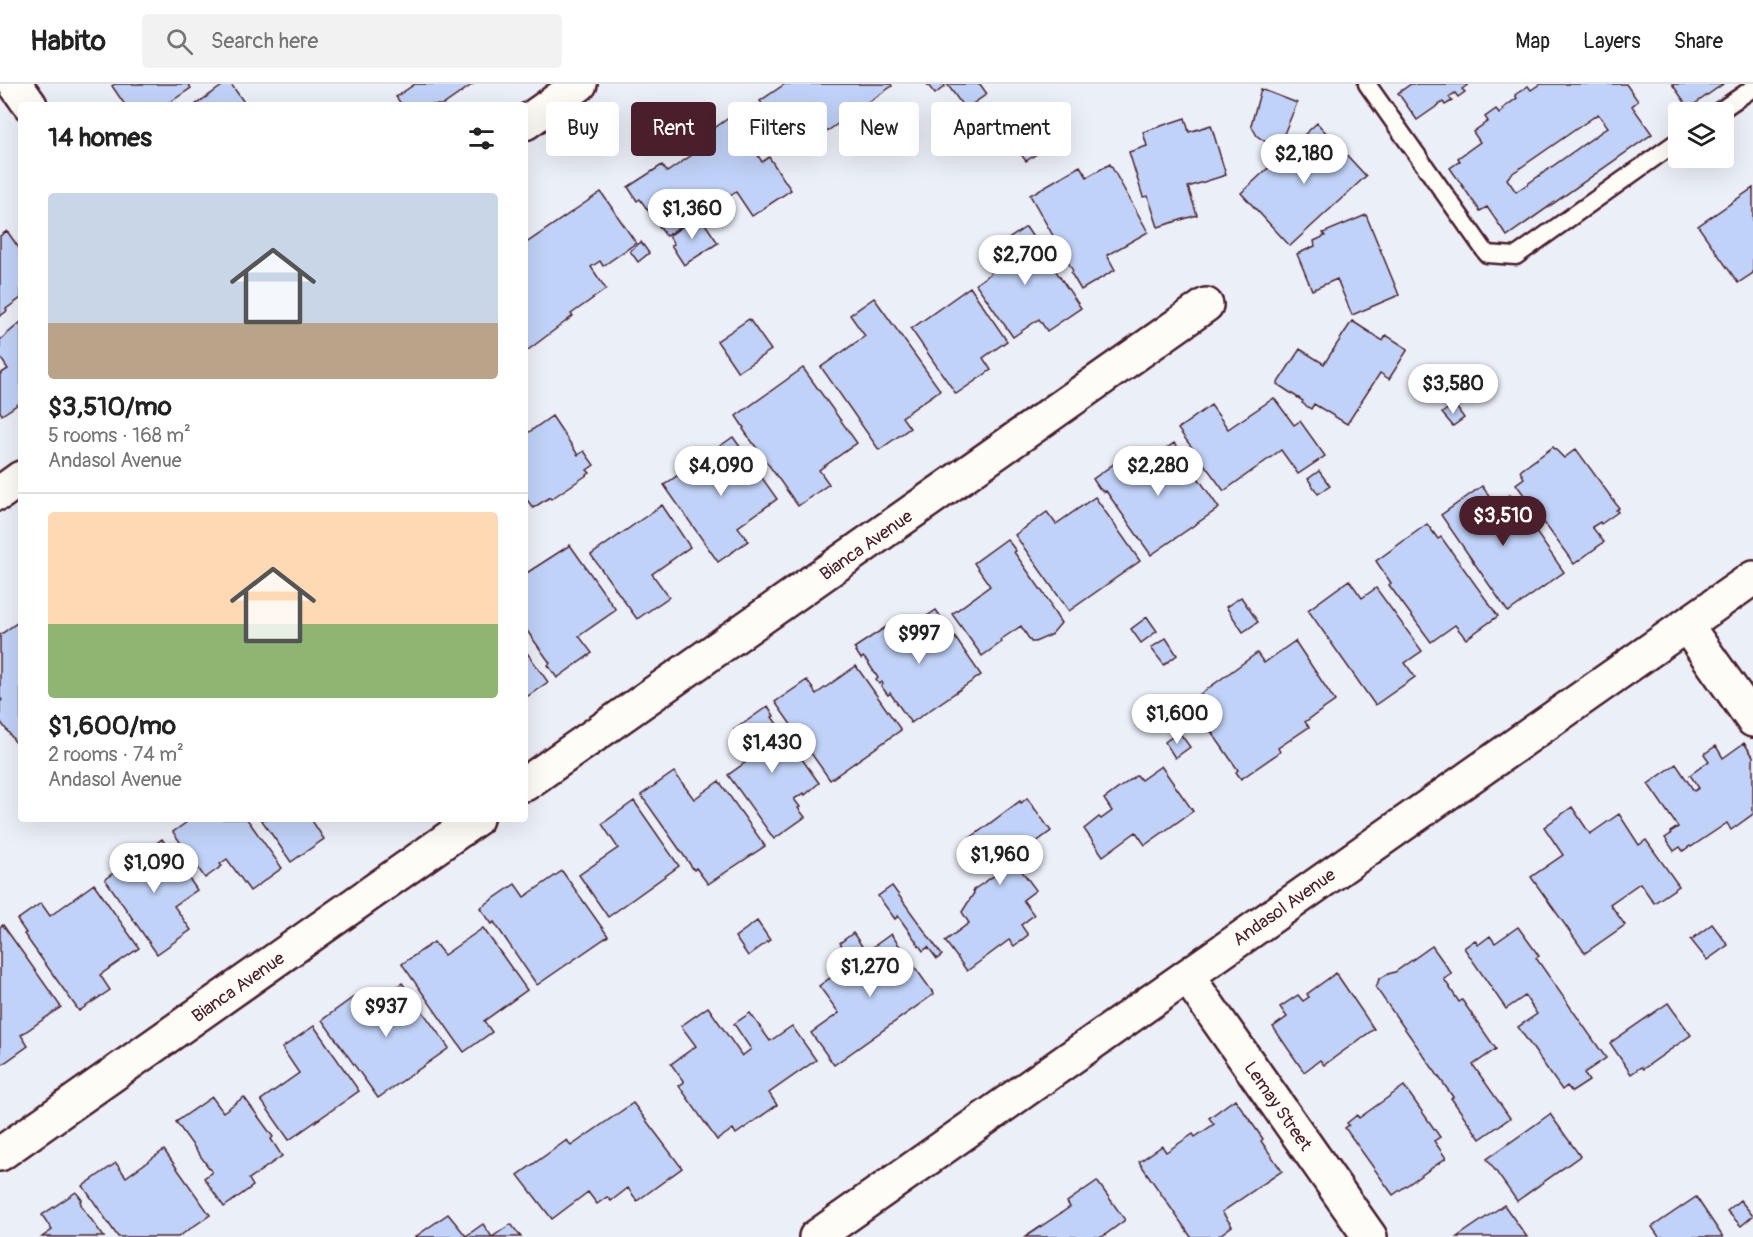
<!DOCTYPE html>
<html lang="en">
<head>
<meta charset="utf-8">
<style>
	:root { --surface:#fff; --page:#f2f2f2; --text:#222; --muted:#767676; --line:#e0e0e0; --accent:#4a1f2b }
	body { margin:0; font-family:Pangolin,sans-serif; background:var(--page); color:var(--text); height:100vh; display:flex; flex-direction:column; font-size:22px; white-space:nowrap }
	* { box-sizing:border-box; margin:0 }
	p { font-size:20px; color:var(--muted) }
	.icon { flex:none; width:33px; height:33px; fill:none; stroke:currentColor; stroke-width:2; stroke-linecap:round; stroke-linejoin:round }
	.map { position:relative; flex:1; overflow:hidden }
	.side { position:absolute; left:18px; top:18px; width:510px; height:720px; display:flex; flex-direction:column; background:var(--surface); border-radius:6px; box-shadow:0 6px 24px #0002 }
	.side>* { flex:none }
	.hud { position:absolute; left:546px; top:18px; width:570px; height:54px; display:flex; gap:12px }
	.tools { position:absolute; left:1668px; top:18px; display:grid; gap:12px }
	.tools a { display:grid; place-items:center; width:66px; height:66px; border-radius:6px; background:var(--surface); box-shadow:0 6px 24px #0002; font-size:30px }
	.price { position:absolute; translate:-50% -51px; padding:0 14px; border-radius:21px; background:#fff; color:#222; font-size:20px; line-height:39px; filter:drop-shadow(0 2px 3px #0008) }
	.price::after { content:''; position:absolute; left:50%; top:36px; width:18px; height:14px; margin-left:-9px; background:inherit; clip-path:polygon(0 0,100% 0,50% 100%) }
	.price.current { background:var(--accent); color:#fff }
	ul { padding:0; list-style:none }
	li { display:grid; align-content:center; gap:12px; height:318px; padding:0 30px }
	li+li { border-top:2px solid var(--line) }
	li span { display:grid; place-items:center; height:186px; border-radius:6px; color:#555 }
	li>.icon { margin-inline-start:auto }
	span .icon { width:108px; height:108px; fill:#fffc; stroke-width:1 }
	li b { font-size:26px }
	h2 { display:flex; justify-content:space-between; align-items:center; height:72px; padding:0 30px; font-size:26px }
	.pill { padding:0 21px; border-radius:6px; background:var(--surface); box-shadow:0 6px 24px #0002; font-size:21px; line-height:54px }
	.pill.current { background:var(--accent); color:#fff }
	header { display:flex; align-items:center; gap:36px; box-sizing:border-box; height:84px; padding:0 30px; background:var(--surface); border-bottom:2px solid var(--line) }
	header strong { font-size:28px }
	nav { display:flex; gap:33px; margin-inline-start:auto; font-size:21px }
	.search { width:420px; height:54px; background:var(--page); display:flex; align-items:center; gap:15px; box-sizing:border-box; padding:0 21px; border-radius:6px; color:var(--muted); font-size:22px }
	.map>svg:first-child { display:block }
	.building { fill:#c0d2f8; stroke:#4a1f2b; stroke-width:1.5; fill-rule:evenodd }
	.lines { fill:none; stroke-linecap:round; stroke-linejoin:round }
	.lane-casing { stroke:#4a1f2b; stroke-width:21 }
	.street-casing { stroke:#4a1f2b; stroke-width:38 }
	.secondary-casing { stroke:#4a1f2b; stroke-width:38 }
	.lane { stroke:#fdfcf7; stroke-width:16 }
	.street { stroke:#fdfcf7; stroke-width:33 }
	.secondary { stroke:#fdfcf7; stroke-width:33 }
	.labels { text-anchor:middle; stroke-width:4.5; stroke-linejoin:round; paint-order:stroke }
	.street-label { font-size:18px; fill:#4a1f2b; stroke:#fdfcf7 }
</style>
</head>
<body>
<header>
<strong>Habito</strong>
<div class="search"><svg class="icon" aria-label="search" viewBox="0 0 24 24"><circle cx="10" cy="10" r="6"/><path d="M15 15l6 6"/></svg>Search here</div>
<nav><a>Map</a><a>Layers</a><a>Share</a></nav>
</header>
<div class="map">
<svg width="1753" height="1153" viewBox="0 0 1753 1153">
	<rect width="100%" height="100%" fill="#ebeff7"/>
	<filter id="ink" filterUnits="userSpaceOnUse"><feTurbulence type="fractalNoise" baseFrequency=".0167" numOctaves="2"/><feDisplacementMap in="SourceGraphic" scale="12" xChannelSelector="R" yChannelSelector="G"/><feConvolveMatrix kernelMatrix="1 2 1 2 8 2 1 2 1" color-interpolation-filters="sRGB"/></filter>
	<g filter="url(#ink)">
		<!-- building -->
		<path class="building" d="M115,0H188L191,4L166,21H125L112,2Z
			M225,0H231L246,21H195Z
			M415,0H473L443,21H402L396,13Z
			M785,0H891L892,2L869,18L874,25L854,39L849,32L796,69L760,17Z
			M927,0H944L945,2L935,10Z
			M947,0H980L987,10L965,25Z
			M1411,0H1469L1462,5L1465,8L1458,13L1455,9L1449,13L1452,17L1445,21L1443,18L1417,36L1398,9Z
			M1540,0H1626L1638,17L1632,22L1652,50L1507,152L1487,123L1480,127L1450,84L1460,77L1458,74L1480,58L1473,48L1488,37L1485,33L1496,25L1499,30L1504,26L1502,25L1517,14L1515,11L1528,2L1531,6ZM1598,30L1608,43L1516,108L1507,95L1510,91Z
			M1672,0H1723L1689,24Z
			M1261,5L1297,19L1281,57L1272,62L1257,52L1251,41Z
			M733,31L762,78L769,73L791,106L752,132L736,108L712,124L710,122L666,152L640,115L637,117L628,103L662,81L667,88L708,60L703,52Z
			M1185,34L1189,48L1211,41L1226,91L1188,103L1197,131L1158,143L1148,112L1143,113L1129,68L1147,62L1143,48Z
			M1317,39L1366,92L1290,162L1241,109Z
			M1041,48L1050,61L1026,77L1017,65Z
			M1110,80L1148,148L1107,171L1115,186L1081,206L1071,189L1073,187L1030,111L1080,82L1087,93Z
			M1753,104V189L1738,199L1698,142Z
			M601,108L636,159L603,182L600,177L591,183L606,205L571,230L573,232L528,266L525,262V160Z
			M699,131L718,159L684,181L671,161L674,160L669,152Z
			M1366,131L1399,211L1352,231L1337,195L1312,206L1297,170L1315,162L1314,157L1325,152L1323,149Z
			M1026,143L1081,224L1047,247L1039,235L1013,253L976,200L991,189L981,174Z
			M7,147L21,167V214L6,225L7,227L0,232V152Z
			M641,158L649,169L638,178L630,167Z
			M970,203L1007,257L983,274L991,286L956,310L911,245Z
			M874,214L940,306L902,333L910,344L879,366L821,283L865,252L850,231Z
			M749,235L771,266L738,288L717,257Z
			M1352,237L1383,257L1386,251L1408,265L1389,295L1380,289L1347,340L1314,320L1311,325L1302,319L1303,317L1277,300L1300,265L1324,280Z
			M21,238V318L2,331L0,327V290L8,285L0,273V256Z
			M803,284L857,359L819,386L829,400L798,422L743,345L744,344L736,332Z
			M1274,314L1294,341L1300,337L1325,372L1298,390L1281,366L1224,407L1178,345L1211,321L1228,345Z
			M1454,320L1464,334L1453,342L1442,329Z
			M552,332L578,371L584,367L594,381L587,386L590,389L551,415L550,413L533,424L525,413V351Z
			M733,353L777,415L738,443L748,457L718,478L664,401Z
			M1174,359L1219,424L1151,471L1106,407L1104,408L1099,404L1093,395L1126,371L1136,386Z
			M1553,363L1564,374L1576,365L1619,424L1616,426L1618,428L1601,440L1600,438L1592,443L1604,458L1574,480L1516,400L1524,394L1520,387Z
			M1319,387L1330,402L1318,410L1308,395Z
			M1482,402L1496,421L1510,411L1564,488L1508,528L1441,431Z
			M1095,413L1140,477L1069,527L1015,451L1047,428L1056,440Z
			M662,421L690,463L652,490L669,513L637,535L591,471Z
			M1427,440L1438,455L1441,453L1498,532L1466,555L1455,541L1431,558L1389,501L1391,499L1376,477Z
			M1007,455L1016,467L1014,468L1051,520L1050,522L1061,539L1051,551L1035,558H1031L1021,542L1000,556L1002,558L982,572L952,530L990,502L974,479Z
			M570,461L616,526L579,552L592,569L557,594L548,581L550,579L525,544V490Z
			M1349,496L1362,514L1376,504L1422,567L1405,579L1415,593L1375,621L1308,526Z
			M1241,513L1258,538L1243,548L1226,523Z
			M936,526L981,591L911,639L890,609L888,611L881,602L883,600L882,598L879,600L876,596L878,594L867,577L863,573L861,575L854,564L889,541L897,552Z
			M1147,533L1157,547L1141,559L1131,545Z
			M21,536V666L0,637V618L2,616L0,614V551Z
			M1166,554L1177,571L1164,581L1151,564Z
			M1295,557L1335,617L1305,638L1309,643L1278,664L1280,668L1241,695L1236,688L1238,686L1208,643L1205,645L1188,619L1257,569L1264,579Z
			M525,566L548,598L525,614Z
			M856,582L901,646L830,696L775,618L807,596L816,610Z
			M768,622L774,632L772,633L819,699L805,711L804,709L794,715L800,723L798,724L805,733L774,755L728,691L753,673L734,646Z
			M1179,648L1190,663L1175,674L1165,658Z
			M1744,659L1753,672V730L1731,746L1727,739L1691,763L1690,762L1683,767L1680,763L1674,767L1665,754L1671,750L1670,748L1678,743L1648,700L1676,680L1694,707L1699,704L1690,691L1709,677L1704,670L1716,662L1723,674Z
			M1161,682L1193,727L1145,761L1136,748L1103,772L1084,745L1099,733L1101,735L1112,727L1104,715L1137,691L1141,696Z
			M674,688L694,715L719,697L765,762L708,800L696,784L694,786L641,711Z
			M1027,714L1051,747L1020,770L1025,778L1019,783L1036,806L1023,816L1034,831L1021,841L1028,851L1014,862L1009,856L967,887L945,857L969,839L962,828L974,809L973,806L995,791L969,755L1020,717L1021,719Z
			M634,717L679,782L608,833L579,791L618,764L602,740Z
			M1572,723L1590,750L1619,730L1639,761L1646,756L1679,802L1654,819L1640,799L1610,820L1625,841L1585,869L1531,793L1563,771L1544,743Z
			M184,735H247L282,784L250,807L227,775L220,780L222,782L205,794L173,748L187,738Z
			M261,735H311L324,755L291,778Z
			M162,755L197,806L174,822L191,846L157,870L105,795L122,783L120,780L146,762L148,765Z
			M562,787L608,852L537,901L494,838L492,840L480,824L515,800L524,813Z
			M94,800L139,864L100,891L110,906L79,927L24,850L26,849L17,836L41,819L50,832Z
			M892,802L942,871L937,875L928,863L923,867L898,832L895,835L878,812Z
			M757,837L770,856L748,872L735,853Z
			M1712,840L1728,861L1707,876L1691,856Z
			M3,841L61,923L21,951L28,962L0,982V843Z
			M1518,843L1539,872L1536,874L1606,974L1584,989L1589,997L1572,1008L1567,1002L1562,1006L1518,943L1537,930L1525,912L1506,925L1464,864L1475,856L1478,861L1490,852L1495,859Z
			M483,844L527,906L484,937L492,948L464,968L402,880L434,858L444,871Z
			M853,849L862,862L849,872L840,859Z
			M891,850L934,910L834,981L811,949L839,929L819,902Z
			M1432,862L1452,890L1444,895L1459,918L1462,916L1496,965L1473,981L1510,1034L1480,1055L1451,1014L1453,1013L1376,904L1379,895L1388,890L1395,888Z
			M1336,889L1374,945L1324,981L1320,976L1304,988L1273,943L1287,933L1280,923L1298,911L1303,917L1309,913L1307,910Z
			M402,899L449,964L378,1014L322,936L355,912L365,926Z
			M1668,919L1691,951L1643,985L1641,983L1631,990L1610,959Z
			M708,923L742,972L751,965L734,940L750,929L770,957L792,942L816,976L769,1009L777,1021L736,1050L733,1045L717,1056L679,1002L684,998L671,980L696,962L681,942Z
			M314,942L359,1007L289,1056L261,1016L299,989L282,964Z
			M1404,1002L1440,1053L1434,1057L1446,1074L1393,1111L1345,1044L1349,1041L1347,1039L1357,1031L1359,1034Z
			M212,1013L223,1028L244,1013L273,1053L271,1055L282,1072L249,1095L253,1102L224,1123L204,1094L212,1088L176,1038Z
			M1235,1015L1263,1055L1261,1057L1282,1087L1222,1128L1232,1142L1217,1153H1191L1139,1078L1162,1062L1166,1068L1193,1050L1195,1053L1214,1040L1209,1034Z
			M633,1019L682,1084L637,1117L628,1104L611,1117L607,1113L597,1120L588,1108L552,1135L518,1091L567,1056L571,1062Z
			M1550,1030L1580,1072L1517,1117L1487,1075Z
			M164,1066L210,1131L178,1153H118L83,1102L116,1079L126,1093Z
			M1097,1097L1125,1136L1102,1153H1025L1070,1123L1067,1118Z
			M76,1108L82,1116L80,1117L82,1123L104,1153H42L52,1146L42,1131Z
			M1696,1113L1723,1153H1659L1652,1143Z
			M1740,1116L1753,1132L1741,1142L1727,1127Z
			M1504,1121L1527,1153H1457Z
			M448,1130L466,1152L483,1140L492,1153L511,1140L521,1153H415Z"/>
		<g class="lines">
			<!-- lane casing -->
			<g class="lane-casing">
				<path id="lane" d="M1367,0L1487,170L1516,172L1678,57
					M1718,28L1753,4"/>
			</g>
			<!-- street casing -->
			<g class="street-casing">
				<path id="street" d="M15,0L30,21
					M1686,541L1753,636
					M525,700L1206,221
					M1187,892L1370,1153
					M0,1070L476,735
					M816,1153L1753,494"/>
			</g>
			<!-- secondary casing -->
			<g class="secondary-casing">
				<path id="secondary" d="M525,39L580,0
					M0,409L21,394"/>
			</g>
			<!-- lane -->
			<use href="#lane" class="lane"/>
			<!-- street -->
			<use href="#street" class="street"/>
			<!-- secondary -->
			<use href="#secondary" class="secondary"/>
		</g>
	</g>
	<g class="labels">
		<!-- street labels -->
		<g class="street-label">
			<text transform="translate(866 461) rotate(-35)" y="6">Bianca Avenue</text>
			<text transform="translate(1284 823) rotate(-35)" y="6">Andasol Avenue</text>
			<text transform="translate(238 903) rotate(-35)" y="6">Bianca Avenue</text>
			<text transform="translate(1278 1022) rotate(55)" y="6">Lemay Street</text>
		</g>
	</g>
</svg>
<div class="tools">
<a><svg class="icon" aria-label="layers" viewBox="0 0 24 24"><path d="M12 4l9 5-9 5-9-5zM3 14l9 5 9-5"/></svg></a>
</div>
<b class="price" style="left:1304px;top:101px">$2,180</b>
<b class="price" style="left:692px;top:156px">$1,360</b>
<b class="price" style="left:1025px;top:202px">$2,700</b>
<b class="price" style="left:1453px;top:331px">$3,580</b>
<b class="price" style="left:721px;top:413px">$4,090</b>
<b class="price" style="left:1158px;top:413px">$2,280</b>
<b class="price current" style="left:1503px;top:463px">$3,510</b>
<b class="price" style="left:919px;top:581px">$997</b>
<b class="price" style="left:1177px;top:661px">$1,600</b>
<b class="price" style="left:772px;top:690px">$1,430</b>
<b class="price" style="left:1000px;top:802px">$1,960</b>
<b class="price" style="left:154px;top:810px">$1,090</b>
<b class="price" style="left:870px;top:914px">$1,270</b>
<b class="price" style="left:386px;top:954px">$937</b>
<div class="hud">
<a class="pill">Buy</a>
<a class="pill current">Rent</a>
<a class="pill">Filters</a>
<a class="pill">New</a>
<a class="pill">Apartment</a>
</div>
<section class="side">
<h2>14 homes<svg class="icon" aria-label="filters" viewBox="0 0 24 24"><path d="M4 7h16M4 17h16"/><circle cx="9" cy="7" r="2"/><circle cx="15" cy="17" r="2"/></svg></h2>
<ul>
<li><span style="background:linear-gradient(#c9d6e8 70%,#b9a48a 0)"><svg class="icon" aria-label="home" viewBox="0 0 24 24"><path d="M3 11l9-7 9 7M6 9v11h12V9"/></svg></span><div><b>$3,510/mo</b><p>5 rooms · 168 m²</p><p>Andasol Avenue</p></div></li>
<li><span style="background:linear-gradient(#ffd9b3 60%,#8fb573 0)"><svg class="icon" aria-label="home" viewBox="0 0 24 24"><path d="M3 11l9-7 9 7M6 9v11h12V9"/></svg></span><div><b>$1,600/mo</b><p>2 rooms · 74 m²</p><p>Andasol Avenue</p></div></li>
</ul>
</section>
</div>
</body>
</html>
